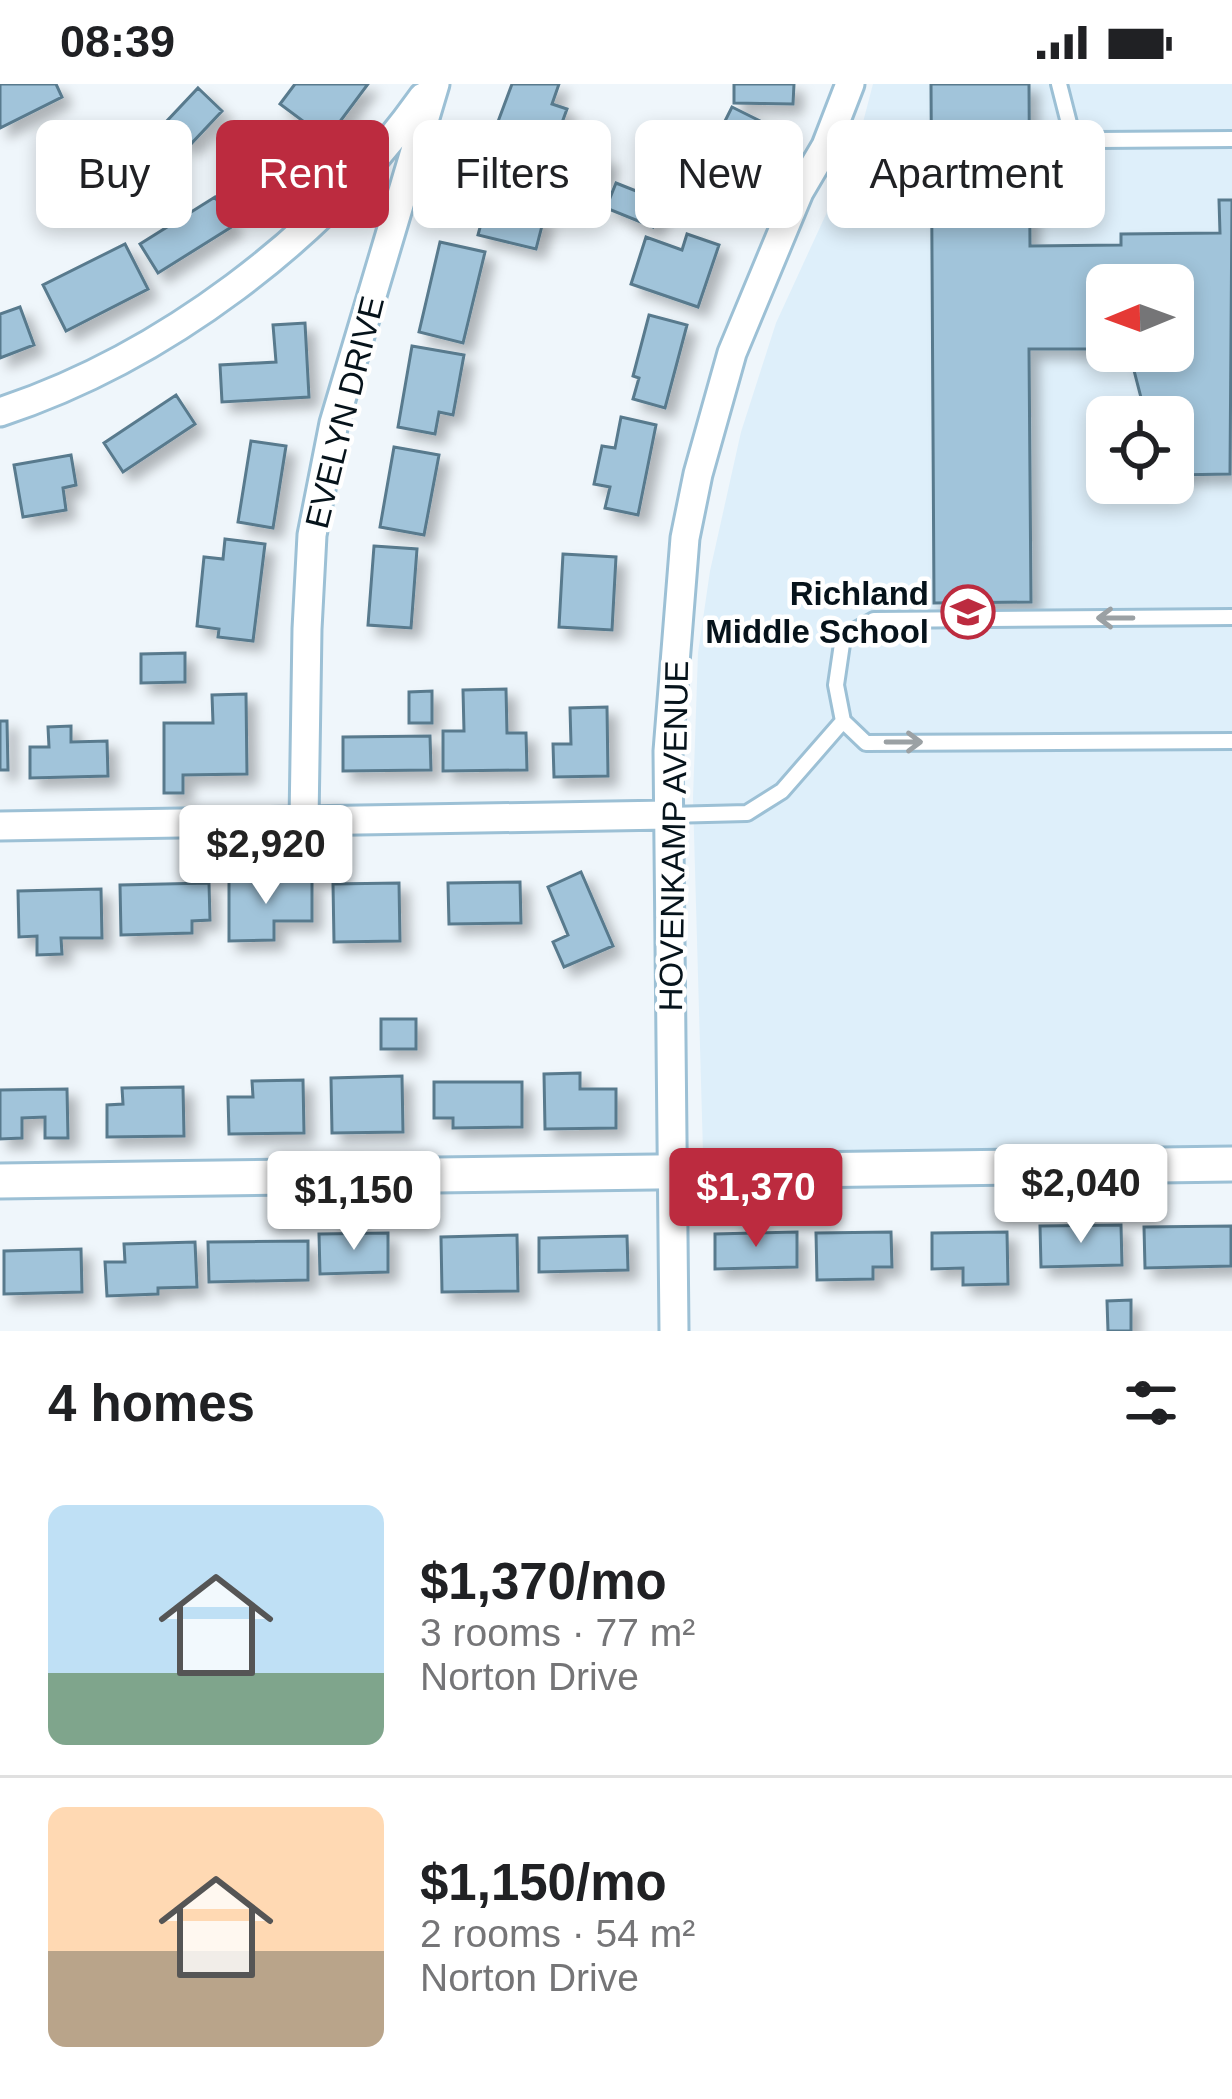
<!DOCTYPE html>
<html lang="en">
<head>
<meta charset="utf-8">
<style>
	:root { --surface:#fff; --page:#f2f2f2; --text:#202124; --muted:#757577; --line:#e0e0e0; --accent:#bc2b3f }
	body { margin:0; font-family:Helvetica,sans-serif; background:var(--page); color:var(--text); height:100vh; display:flex; flex-direction:column; font-size:45px; white-space:nowrap }
	* { box-sizing:border-box; margin:0 }
	p { font-size:39px; color:var(--muted) }
	.icon { flex:none; width:66px; height:66px; fill:none; stroke:currentColor; stroke-width:2; stroke-linecap:round; stroke-linejoin:round }
	.map { position:relative; height:1247px; overflow:hidden }
	.panel { display:flex; flex-direction:column; background:var(--surface); flex:1 }
	.panel>* { flex:none }
	.hud { position:absolute; left:36px; top:36px; width:1161px; height:108px; display:flex; gap:24px }
	.needle { width:78px; rotate:269deg }
	.controls { position:absolute; left:1086px; top:180px; display:grid; gap:24px }
	.controls a { display:grid; place-items:center; width:108px; height:108px; border-radius:18px; background:var(--surface); box-shadow:0 6px 18px #0003; font-size:60px }
	.price { position:absolute; translate:-50% -102px; padding:0 27px; border-radius:12px; background:#fff; color:#222; font-size:39px; line-height:78px; filter:drop-shadow(0 3px 6px #0008) }
	.price::after { content:''; position:absolute; left:50%; top:72px; width:36px; height:27px; margin-left:-18px; background:inherit; clip-path:polygon(0 0,100% 0,50% 100%) }
	.price.active { background:var(--accent); color:#fff }
	ul { padding:0; list-style:none }
	li { display:flex; align-items:center; gap:36px; height:300px; padding:0 48px }
	li+li { border-top:3px solid var(--line) }
	li span { display:grid; place-items:center; flex:none; width:336px; height:240px; border-radius:18px; color:#555 }
	li>.icon { margin-inline-start:auto }
	span .icon { width:144px; height:144px; fill:#fffc; stroke-width:1 }
	li b { font-size:51px }
	h2 { display:flex; justify-content:space-between; align-items:center; height:144px; padding:0 48px; font-size:51px }
	.chip { padding:0 42px; border-radius:18px; background:var(--surface); box-shadow:0 6px 18px #0003; font-size:42px; line-height:108px }
	.chip.active { background:var(--accent); color:#fff }
	.status { display:flex; justify-content:space-between; align-items:center; height:84px; padding:0 60px; background:var(--surface); direction:ltr }
	.status svg { height:33px; fill:currentColor }
	.map>svg:first-child { display:block }
	.built { fill:#deeffa; fill-rule:evenodd }
	.building { fill:#a1c4da; stroke:#587a8d; stroke-width:3; filter:url(#shadow) }
	.lines { fill:none; stroke-linecap:round; stroke-linejoin:round }
	.service-casing { stroke:#9cc0d5; stroke-width:20 }
	.minor-casing { stroke:#9cc0d5; stroke-width:33 }
	.tertiary-casing { stroke:#9cc0d5; stroke-width:39 }
	.service { stroke:#fff; stroke-width:14 }
	.minor { stroke:#fff; stroke-width:27 }
	.tertiary { stroke:#fff; stroke-width:33 }
	.oneway { stroke:#9ba1a4 }
	.labels { text-anchor:middle; stroke-width:9; stroke-linejoin:round; paint-order:stroke }
	.street-label { font-size:33px; fill:#06131b; stroke:#fff }
	.poi-label { font-size:33px; font-weight:bold; fill:#06131b; stroke:#fff; text-anchor:end }
</style>
</head>
<body>
<div class="status"><b>08:39</b><svg viewBox="0 0 49 12"><path d="M0 12V9h3v3zM5 12V6h3v6zM10 12V3h3v9zM15 12V0h3v12zM26 1h20v11H26zM47 4h2v5h-2z"/></svg></div>
<div class="map">
<svg width="1232" height="1247" viewBox="0 0 1232 1247">
	<defs>
		<filter id="shadow"><feDropShadow dx="9" dy="9" stdDeviation="6" flood-color="#0004"/></filter>
	</defs>
	<rect width="100%" height="100%" fill="#eff6fb"/>
	<!-- built -->
	<path class="built" d="M873,0H1232V1063L703,1069L693,714L698,569L710,487L741,348L776,239L856,65ZM1107,201H1173V267H1107ZM1107,333H1173V399H1107Z"/>
	<!-- building -->
	<path class="building" d="M0,0H56L62,13L0,44Z
		M295,0H368L327,55L280,20Z
		M512,0H559L552,20L567,25L556,55L542,50L536,67L493,51Z
		M734,0H794L793,20L734,19Z
		M931,0H1029L1030,162L1121,161V150L1220,149L1219,116H1232L1230,390L1173,391V333H1146L1129,267H1173V201H1107V265H1029L1031,518L934,519Z
		M198,4L222,27L189,62L165,39Z
		M732,23L774,44L740,114L697,93Z
		M276,58L297,89L242,127L225,101L240,91L236,85Z
		M577,68L609,75L603,98L571,91Z
		M483,69L541,85L529,131L544,134L536,165L478,151L490,106L474,101Z
		M616,99L664,118L653,143L606,124Z
		M215,113L233,142L158,189L140,160Z
		M687,150L719,161L698,223L631,200L646,153L682,166Z
		M440,158L485,168L463,259L419,248Z
		M125,160L148,205L66,247L43,201Z
		M20,223L34,261L0,274V230Z
		M649,231L687,241L665,324L633,315L639,294L633,292Z
		M305,239L309,313L222,318L220,281L276,278L273,241Z
		M412,262L464,271L453,331L439,328L435,350L398,343Z
		M176,311L195,340L123,388L104,359Z
		M621,333L656,341L638,431L605,424L610,403L594,400L602,362L615,364Z
		M251,357L286,362L273,444L238,438Z
		M394,363L439,371L424,451L380,443Z
		M71,371L76,401L63,404L66,426L23,433L14,381Z
		M225,455L265,460L253,557L218,553L219,545L197,542L204,473L223,475Z
		M374,462L417,465L411,544L368,541Z
		M563,470L616,473L612,546L559,543Z
		M185,569V598L141,599V570Z
		M506,605L507,649H526L527,686L443,687V647H464L463,606Z
		M432,607V639H409V608Z
		M246,610L247,690L183,691V709H164V639H213L212,611Z
		M607,623L608,692L554,693L553,660H571L570,624Z
		M0,637H7L8,686H0Z
		M71,642V658L107,657L108,692L30,694V663H49L48,643Z
		M430,652L431,686L343,687V653Z
		M581,788L613,862L564,883L553,858L568,851L548,803Z
		M229,797H312V837H274V856L229,857Z
		M520,798L521,839L449,840L448,799Z
		M209,799L210,836L192,837V849L121,851L120,801Z
		M399,799L400,857L334,858L333,800Z
		M101,805L102,854H61L62,870L37,871V852L19,853L18,807Z
		M381,935H416V965H381Z
		M580,989V1005H616V1044L545,1045L544,990Z
		M402,992L403,1048L332,1049L331,994Z
		M303,996L304,1049L229,1050L228,1013H253L252,997Z
		M434,998H522V1043L453,1044V1034H434Z
		M183,1003L184,1052L107,1053V1021L123,1020L122,1004Z
		M67,1005L68,1054H45V1033L22,1034V1054L0,1055V1006Z
		M1121,1141L1122,1181L1041,1183L1040,1142Z
		M1231,1142V1182L1145,1184L1144,1143Z
		M797,1148V1183L715,1185V1150Z
		M891,1148L892,1183H873V1195L817,1196L816,1149Z
		M1007,1148L1008,1200L963,1201V1184L932,1185V1149Z
		M388,1149V1188L320,1190L319,1150Z
		M517,1151L518,1207L442,1208L441,1153Z
		M627,1152L628,1186L539,1188V1154Z
		M308,1157V1196L209,1198L208,1158Z
		M195,1158L197,1203L158,1204V1210L107,1212L105,1178H125L124,1160Z
		M81,1165L82,1208L4,1210V1167Z
		M1131,1216V1247H1108L1107,1217Z"/>
	<g class="lines">
		<!-- service casing -->
		<g class="service-casing">
			<path id="service" d="M1059,0L1071,47L1098,56L1232,55
				M1232,533L874,536L843,553L836,601L843,637L866,659L1232,657
				M668,731L747,729L782,707L843,637"/>
		</g>
		<!-- minor casing -->
		<g class="minor-casing">
			<path id="minor" d="M0,328C163,274 323,154 423,13
				M304,737L307,545L312,451L334,339L435,0
				M0,742L668,731
				M674,1247L668,667L685,454L698,390L732,269L799,108L826,62L850,0"/>
		</g>
		<!-- tertiary casing -->
		<g class="tertiary-casing">
			<path id="tertiary" d="M0,1097L1232,1080"/>
		</g>
		<!-- service -->
		<use href="#service" class="service"/>
		<!-- minor -->
		<use href="#minor" class="minor"/>
		<!-- tertiary -->
		<use href="#tertiary" class="tertiary"/>
	</g>
	<!-- one-way arrows -->
	<defs><path id="oneway-shaft" d="M-6 0H5M1.5-3L5.5 0L1.5 3" fill="none" stroke-width="1.6" stroke-linecap="round" stroke-linejoin="round" transform="scale(3)"/></defs>
	<g class="oneway">
		<use href="#oneway-shaft" transform="translate(1115 534) rotate(180)"/>
		<use href="#oneway-shaft" transform="translate(904 658)"/>
	</g>
	<!-- icons -->
	<defs>
		<g id="school-ring" transform="scale(2.7)"><circle r="9.5" fill="#fff" stroke="#bc2b3f" stroke-width="1.5"/><path d="M0-5L7-2L0 1L-7-2ZM-4 1L0 2.5L4 1V4Q0 6-4 4Z" fill="#bc2b3f"/></g>
	</defs>
	<g fill-rule="evenodd">
		<use href="#school-ring" x="968" y="528"/>
	</g>
	<g class="labels">
		<!-- street labels -->
		<g class="street-label">
			<text transform="translate(344 328) rotate(-76)" y="12">EVELYN DRIVE</text>
			<text transform="translate(673 752) rotate(-89)" y="12">HOVENKAMP AVENUE</text>
		</g>
		<!-- poi labels -->
		<g class="poi-label">
			<text x="929" y="521">Richland<tspan x="929" dy="38">Middle School</tspan></text>
		</g>
	</g>
</svg>
<div class="controls">
<a><svg class="needle" viewBox="-14 -14 28 28"><path d="M0-13l5 13h-10z" fill="#e53935"/><path d="M0 13l5-13h-10z" fill="#757577"/></svg></a>
<a><svg class="icon" aria-label="locate" viewBox="0 0 24 24"><circle cx="12" cy="12" r="6"/><path d="M12 2v4M12 18v4M2 12h4M18 12h4"/></svg></a>
</div>
<b class="price" style="left:266px;top:823px">$2,920</b>
<b class="price" style="left:1081px;top:1162px">$2,040</b>
<b class="price active" style="left:756px;top:1166px">$1,370</b>
<b class="price" style="left:354px;top:1169px">$1,150</b>
<div class="hud">
<a class="chip">Buy</a>
<a class="chip active">Rent</a>
<a class="chip">Filters</a>
<a class="chip">New</a>
<a class="chip">Apartment</a>
</div>
</div>
<section class="panel">
<h2>4 homes<svg class="icon" aria-label="filters" viewBox="0 0 24 24"><path d="M4 7h16M4 17h16"/><circle cx="9" cy="7" r="2"/><circle cx="15" cy="17" r="2"/></svg></h2>
<ul>
<li><span style="background:linear-gradient(#bfe0f5 70%,#7fa58c 0)"><svg class="icon" aria-label="home" viewBox="0 0 24 24"><path d="M3 11l9-7 9 7M6 9v11h12V9"/></svg></span><div><b>$1,370/mo</b><p>3 rooms · 77 m²</p><p>Norton Drive</p></div></li>
<li><span style="background:linear-gradient(#ffd9b3 60%,#b9a48a 0)"><svg class="icon" aria-label="home" viewBox="0 0 24 24"><path d="M3 11l9-7 9 7M6 9v11h12V9"/></svg></span><div><b>$1,150/mo</b><p>2 rooms · 54 m²</p><p>Norton Drive</p></div></li>
</ul>
</section>
</body>
</html>
